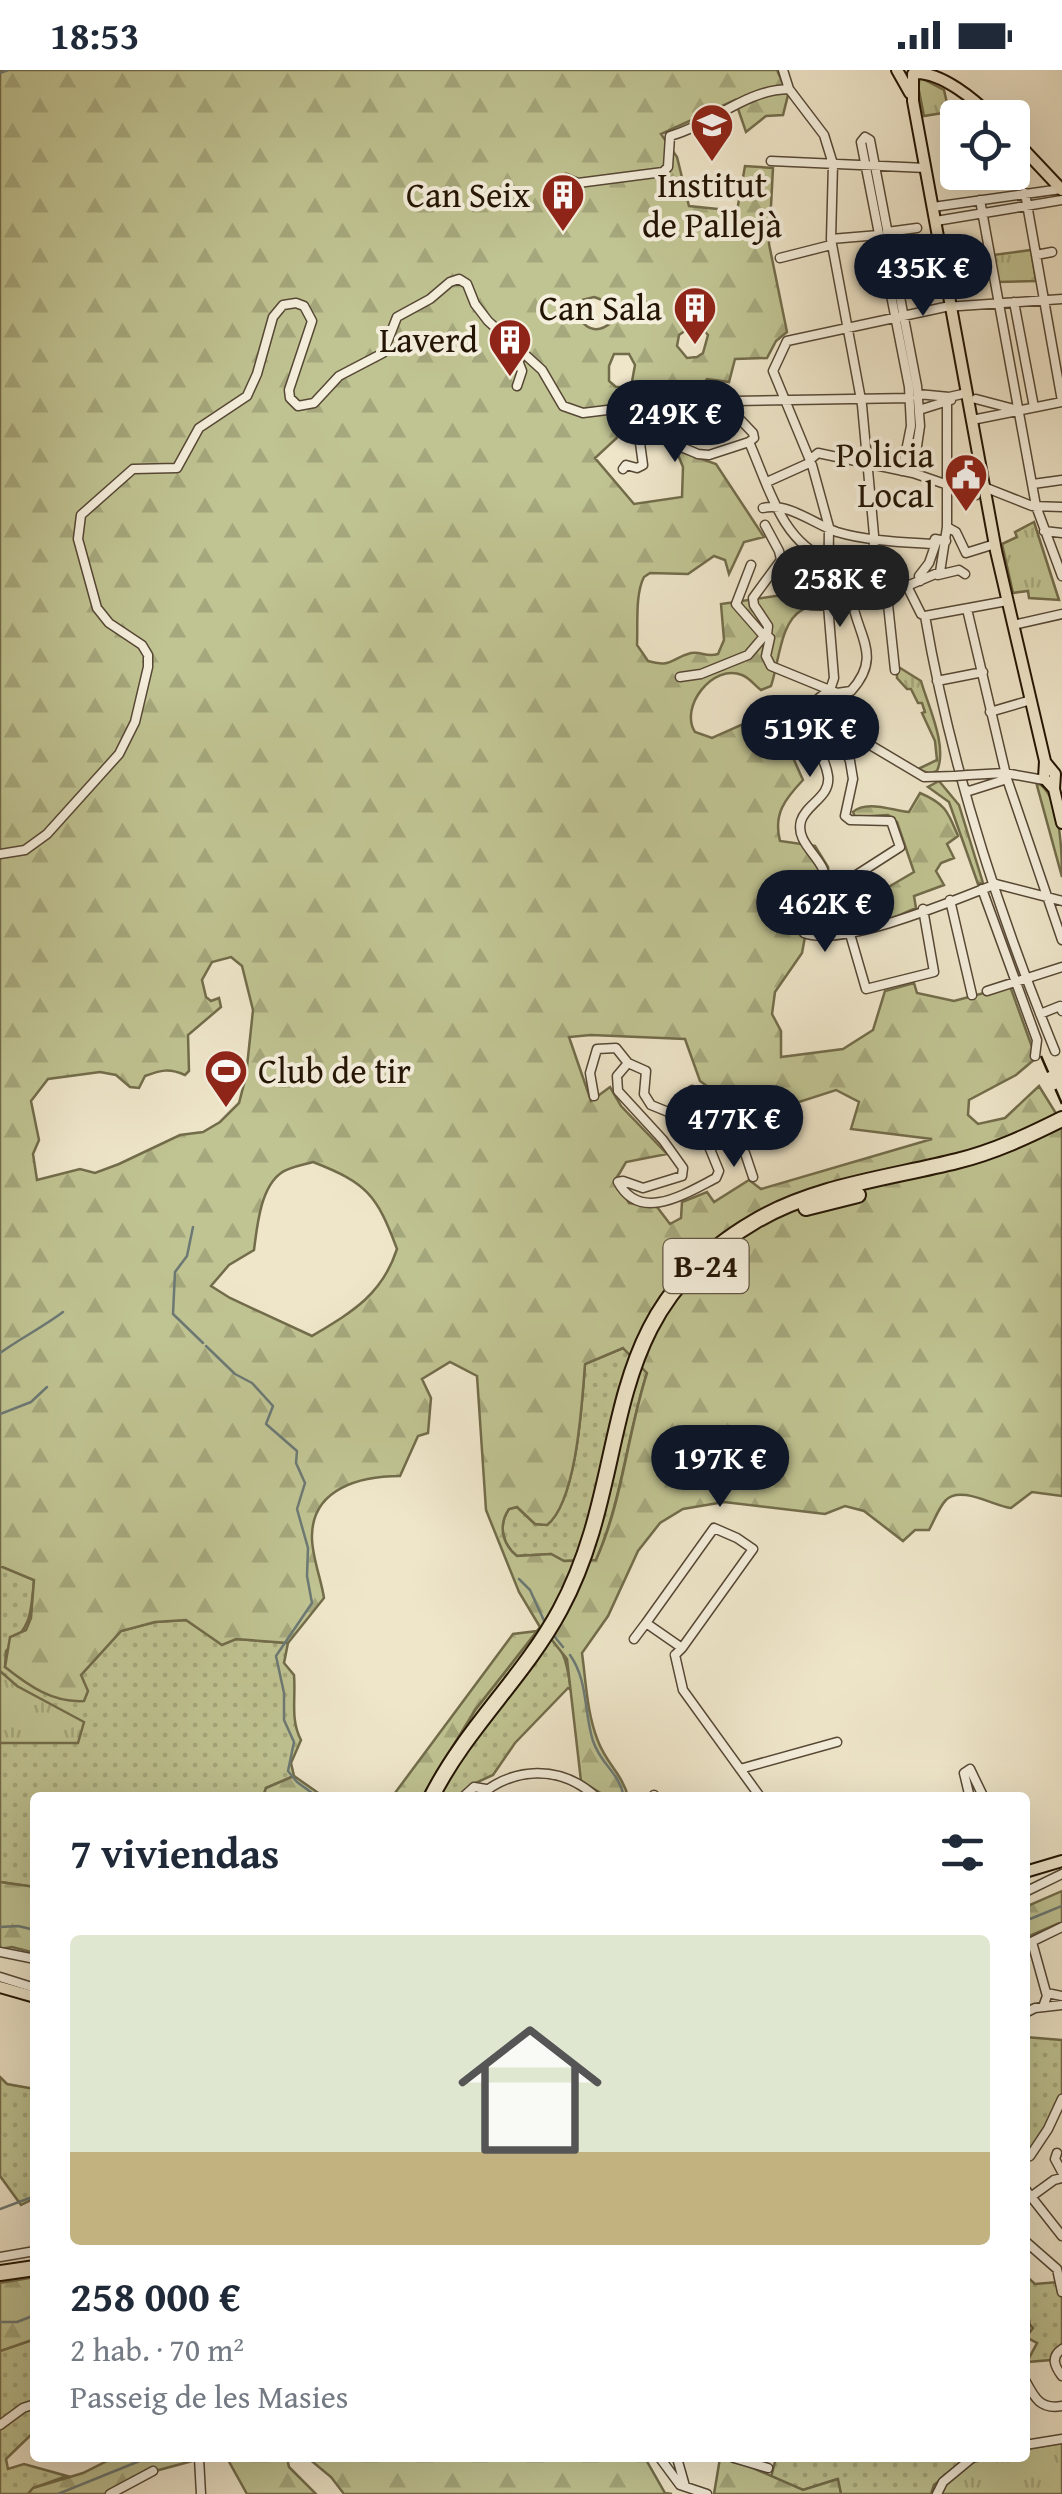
<!DOCTYPE html>
<html lang="es">
<head>
<meta charset="utf-8">
<style>
	:root { --surface:#fff; --page:#f2f2f3; --text:#1f2937; --muted:#747a83; --accent:#111827 }
	body { margin:0; font-family:"Gentium Book Plus",serif; background:var(--page); color:var(--text); height:100vh; display:flex; flex-direction:column; font-size:38px; white-space:nowrap }
	* { box-sizing:border-box; margin:0 }
	p { font-size:32px; color:var(--muted) }
	.icon { flex:none; width:55px; height:55px; fill:none; stroke:currentColor; stroke-width:2; stroke-linecap:round; stroke-linejoin:round }
	.map { position:relative; flex:1; overflow:hidden }
	.side { position:absolute; left:30px; top:1722px; width:1000px; height:670px; display:flex; flex-direction:column; background:var(--surface); border-radius:10px; box-shadow:0 10px 40px #0002 }
	.side>* { flex:none }
	.fabs { position:absolute; left:940px; top:30px; display:grid; gap:20px }
	.fabs a { display:grid; place-items:center; width:90px; height:90px; border-radius:10px; background:var(--surface); box-shadow:0 10px 40px #0002; font-size:50px }
	.price { position:absolute; translate:-50% -85px; padding:0 22px; border-radius:35px; background:var(--accent); color:#fff; font-size:32px; line-height:65px; filter:drop-shadow(0 2px 5px #0008) }
	.price::after { content:''; position:absolute; left:50%; top:60px; width:30px; height:22px; margin-left:-15px; background:inherit; clip-path:polygon(0 0,100% 0,50% 100%) }
	.price.current { background:#222; color:#fff }
	ul { padding:0; list-style:none }
	li { display:grid; align-content:center; gap:20px; height:530px; padding:0 40px }
	li span { display:grid; place-items:center; height:310px; border-radius:10px; color:#555 }
	li>.icon { margin-inline-start:auto }
	span .icon { width:180px; height:180px; fill:#fffc; stroke-width:1 }
	li b { font-size:42px }
	h2 { display:flex; justify-content:space-between; align-items:center; height:120px; padding:0 40px; font-size:42px }
	.status { display:flex; justify-content:space-between; align-items:center; height:70px; padding:0 50px; background:var(--surface); direction:ltr }
	.status svg { height:28px; fill:currentColor }
	.map>svg:first-child { display:block }
	.grass { fill:url(#grass-dots); stroke:#726c4a; stroke-width:2.5 }
	.forest { fill:url(#forest-firs); stroke:#726c4a; stroke-width:2.5; fill-rule:evenodd }
	.park { fill:url(#park-tufts); stroke:#726c4a; stroke-width:2.5 }
	.lines { fill:none; stroke-linecap:round; stroke-linejoin:round }
	.stream { stroke:#6c7974; stroke-width:2.5 }
	.minor-casing { stroke:#564835; stroke-width:11 }
	.major-casing { stroke:#231403; stroke-width:14 }
	.highway-casing { stroke:#231403; stroke-width:18 }
	.minor { stroke:#f5efdd; stroke-width:8 }
	.major { stroke:#efe6ca; stroke-width:10 }
	.highway { stroke:#efe6ca; stroke-width:14 }
	.rail { stroke:#231403; stroke-width:2.5; stroke-dasharray:18 18; stroke-linecap:butt }
	.minor-bridge-casing { stroke:#564835; stroke-width:11; stroke-linecap:butt }
	.minor-bridge { stroke:#f5efdd; stroke-width:8 }
	.labels { text-anchor:middle; stroke-width:8; stroke-linejoin:round; paint-order:stroke }
	.shield { fill:#f5efdd; stroke:#625644; stroke-width:2.5 }
	.shield-label { font-size:32px; font-weight:bold; fill:#231403 }
	.poi-label { font-size:35px; fill:#231403; stroke:#f5efdd; text-anchor:end }
</style>
</head>
<body>
<div class="status"><b>18:53</b><svg viewBox="0 0 49 12"><path d="M0 12V9h3v3zM5 12V6h3v6zM10 12V3h3v9zM15 12V0h3v12zM26 1h20v11H26zM47 4h2v5h-2z"/></svg></div>
<div class="map">
<svg width="1062" height="2424" viewBox="0 0 1062 2424">
	<defs>
		<pattern id="grass-dots" width="8" height="8" patternUnits="userSpaceOnUse" patternTransform="scale(2.5)"><rect width="8" height="8" fill="#c0c392"/><path d="M2 2h.1M6 6h.1" fill="none" stroke="#a5a77c" stroke-width="1.8" stroke-linecap="round"/></pattern>
		<pattern id="forest-firs" width="22" height="20" patternUnits="userSpaceOnUse" patternTransform="scale(2.5)"><rect width="22" height="20" fill="#c0c392"/><path d="M5 1l3.5 6h-7zM16 11l3.5 6h-7z" fill="#a5a77c"/></pattern>
		<pattern id="park-tufts" width="24" height="20" patternUnits="userSpaceOnUse" patternTransform="scale(2.5)"><rect width="24" height="20" fill="#c0c392"/><path d="M3 7l-1-3M5 7V3M7 7l1-3M15 17l-1-3M17 17v-4M19 17l1-3" fill="none" stroke="#a5a77c"/></pattern>
	</defs>
	<rect width="100%" height="100%" fill="#efe6ca"/>
	<filter id="stains"><feTurbulence type="fractalNoise" baseFrequency=".002" numOctaves="4"/><feColorMatrix values="0 0 0 0 .2 0 0 0 0 .09 0 0 0 0 .02 0 0 0 .5 -.17"/></filter>
	<radialGradient id="worn" r=".72"><stop offset=".6" stop-color="#630" stop-opacity="0"/><stop offset="1" stop-color="#630" stop-opacity=".3"/></radialGradient>
	<!-- grass -->
	<path class="grass" d="M623,1278L647,1303C627,1365 622,1430 596,1490L564,1491L551,1484L517,1486C502,1474 498,1455 509,1439L517,1437L535,1454L547,1455C577,1431 582,1332 585,1294Z
		M0,1496L34,1510C31,1546 31,1555 6,1581L5,1597L81,1605L121,1561L155,1552L186,1550L222,1574L236,1569L288,1573L284,1593L294,1605C296,1627 290,1650 301,1670L291,1693L294,1706L266,1718L263,1727L35,1728V1817L0,1812Z
		M537,1561C565,1572 567,1593 571,1620L568,1618L515,1673L493,1705L471,1715L460,1727L422,1728L475,1640Z
		M1025,1967L1062,1970V2028L1025,2092Z
		M0,2007L7,2014L35,2019V2128L21,2135L0,2106Z
		M1025,2205L1035,2214L1058,2212L1062,2228V2273L1051,2290L1027,2292L1037,2273L1026,2267L1033,2258L1025,2249Z
		M35,2269V2361L6,2389L8,2399L24,2394L67,2406L33,2418L28,2424H0V2281Z
		M776,2388H968L934,2415L931,2424H841L837,2409L803,2420L771,2407Z"/>
	<!-- forest -->
	<path class="forest" d="M0,0H777L788,25L783,45L766,46L746,62L735,30L661,64L677,87L689,136L737,141L745,96L773,98L769,174L787,262L776,271L767,288L735,289L729,312L707,309L687,333L677,361L665,348L636,350L595,388L634,434L682,427L683,397L676,380L716,394L764,467L744,472L729,504L725,490L714,486L688,504L650,503L644,507C635,524 638,555 637,575L648,591C673,598 671,588 691,583C702,581 706,588 718,584L724,570L721,534L789,524L802,540C780,552 779,593 771,616L761,620C755,616 750,608 742,605C713,593 679,637 695,662L712,668L757,648L776,630L803,634L798,645L802,666L787,674L803,710C785,729 773,744 780,771L815,776L828,797L830,813L821,834L809,845L802,883L775,922L772,944L781,961V987L843,979L873,960L885,921L914,913L917,923L954,931L1010,916L1036,988L1016,1005L969,1030L968,1045L978,1054L1005,1048L1039,1016L1062,1053V1426L1032,1422L1011,1438C994,1436 960,1415 946,1430C939,1437 934,1451 929,1460H915L903,1471L864,1441L845,1436L825,1444L724,1432L683,1439L660,1453L638,1481L608,1546L582,1583C586,1612 587,1644 598,1671C606,1693 623,1705 628,1727H607L581,1711L567,1589L548,1565L537,1561L475,1640L422,1727H392L513,1564L537,1561L540,1557L519,1522L486,1440L477,1306L450,1292L422,1309L431,1328L428,1363L418,1366L400,1406C361,1406 313,1418 312,1465C311,1484 321,1508 324,1528L288,1573L236,1569L222,1575L186,1550L155,1552L121,1561L81,1605L88,1621L84,1631C53,1633 29,1616 5,1597L10,1567L26,1560L31,1548L34,1510L0,1496ZM594,227C607,231 615,237 612,252C599,263 588,261 579,248L582,230ZM689,258H702L708,265L703,283L697,287L687,288L677,276L679,265ZM614,284H629L635,295L631,317H616L609,311V296ZM231,887L242,896L253,940L246,1006L239,1033L220,1052L203,1062L180,1065L119,1094L95,1103L80,1099L37,1110L33,1084L39,1070L31,1031L48,1009L100,1002L116,1005L130,1017L139,1018L145,1006C161,1000 169,998 185,1005L189,1001L188,965L221,937L219,928L211,931L206,927L202,910L212,892ZM591,965L685,969L700,1011L730,1033L768,1042L836,1020L859,1032L851,1059L932,1069L761,1119L749,1110L714,1132L707,1122L682,1132L681,1148L670,1154L657,1137L629,1133L615,1111L626,1092L667,1084L621,1036L610,1017L591,1031L569,967ZM313,1092C367,1113 377,1125 397,1179C382,1225 352,1242 312,1266L230,1228L211,1216L229,1195L254,1180C257,1158 260,1118 281,1103C289,1097 303,1095 313,1092ZM623,1278L647,1303C627,1365 623,1430 596,1490L564,1491L551,1484L517,1486C502,1474 498,1455 509,1439L517,1437L535,1454L547,1455C577,1431 582,1332 585,1294Z
		M920,723C946,734 948,742 958,766L947,774L954,788L941,793L936,801L944,815L914,826L916,838L891,849L835,863L832,850L914,802L897,752L888,745L855,747L853,742C866,730 891,740 909,742Z
		M294,1706L324,1727H263L266,1718Z
		M0,1812L35,1817V1883L12,1877L0,1879Z
		M1062,1821V1852L1025,1868V1837Z
		M35,2207V2269L0,2281V2213Z
		M113,2388L196,2390L133,2407L107,2424H28L33,2418L83,2403Z
		M227,2388H287L289,2397L316,2424H247Z
		M308,2388H645L665,2423L672,2424H344L331,2407Z
		M720,2388L744,2394L803,2420L838,2409L841,2424H714Z"/>
	<!-- park -->
	<path class="park" d="M921,8L944,20L949,42L924,46L917,11Z
		M1031,180L1036,211L998,212L993,185Z
		M1034,452L1059,530L1029,528L1028,521L1013,523L1002,474L1017,467L1015,462Z
		M897,596L921,611C928,636 948,676 937,701L930,704L918,699L937,690L935,671L922,643L925,642L922,633H918L911,619H907L897,608Z
		M939,711L959,735L983,813L978,814L949,732L928,717Z
		M1036,712C1061,723 1062,782 1062,807Z
		M0,1601L17,1616L84,1652L78,1673H0Z
		M1062,2373V2424H941C957,2385 990,2388 1025,2388V2379Z"/>
	<g class="lines">
		<!-- stream -->
		<path class="stream" d="M0,3L8,0
			M193,1157L187,1186L175,1202L173,1244L203,1273
			M206,1276L235,1304L252,1313L273,1336L266,1354L297,1381L296,1393L305,1413L297,1439L308,1478L307,1506L312,1533L276,1586L284,1623V1650L294,1672L288,1701L297,1712L319,1728
			M0,1283C21,1268 43,1257 63,1242
			M0,1344L31,1332L47,1317
			M519,1509L530,1520L546,1555
			M554,1566L563,1577
			M570,1585C588,1610 584,1643 593,1671C601,1695 619,1702 624,1727
			M1025,1851L1062,1836
			M0,1857L18,1856L35,1860
			M0,2139L35,2126
			M0,2252H17L35,2245
			M58,2424L147,2388"/>
		<!-- minor casing -->
		<g class="minor-casing">
			<path id="minor" d="M783,0L789,19L824,65L833,94L831,169L862,335L874,465L873,527
				M771,91L926,98
				M566,108L578,113L663,102L668,97L670,66C713,54 744,20 789,19
				M1025,123L1062,331
				M980,130L1036,436L1062,506
				M933,137L1061,119
				M936,151L1062,130
				M887,162L917,158
				M831,169L879,165
				M1036,185L1052,182
				M780,188L831,175
				M1014,232L1034,337
				M513,278L522,301L517,316
				M918,324L949,327L967,323
				M976,329L1014,339
				M919,340L951,330
				M972,350L1062,332
				M749,372L754,368L753,363L731,340L735,331L910,328
				M749,372C767,412 782,475 829,489
				M809,388L773,301L787,271L945,237L1062,229
				M812,388L818,383L913,403L945,414L984,417L1032,436L1062,437
				M812,395L829,457L828,535L834,608L830,620C780,652 822,667 828,706C831,727 806,734 801,751C794,776 830,790 825,815C822,828 809,836 803,847L804,863C842,878 955,830 996,814
				M623,399L626,395L637,398L643,395L640,373L646,346
				M902,401L911,356L909,317L861,72L865,67L870,70L917,316L920,356L913,403
				M767,412L807,394
				M1033,414L1062,410
				M976,425V423
				M763,438C788,432 814,454 837,462C867,471 902,472 933,474L935,469L946,471
				M765,455L779,481L788,519L797,525L808,482
				M947,457L956,462L966,483L995,474
				M1044,461L1062,463
				M751,495L736,534L763,565
				M938,505L959,500L965,504
				M920,511L919,506L929,493L937,470
				M907,516L921,544L925,546C950,692 999,844 1055,981
				M797,525L804,534C830,539 885,529 905,514L907,516L940,502L947,457V330
				M887,525L895,600
				M967,539L1007,709L1062,870
				M925,546L1007,531
				M1013,555L1062,544
				M767,565L768,556L754,535L753,528L781,490
				M680,607L701,604L748,585L765,565L770,568L766,586L771,596L837,623L851,621C882,587 859,568 852,531
				M937,611L983,602
				M808,638L924,707L955,706
				M990,642L1031,630
				M968,705L1005,703L1044,710
				M965,719L969,721L1007,709
				M0,784L25,780L47,764L119,684L135,652L148,597V585L142,575L109,553L97,538L78,469L81,445L133,399L177,398L199,358L247,326L257,304L273,247L283,235L296,233L304,236L312,251L289,320L290,328L298,336L314,333L339,306L383,283L397,247L430,229L450,212L459,209L467,214L475,234L488,251L542,300L563,336L583,343L615,339L655,347L672,373L698,384L709,385L749,372
				M996,814L1062,831
				M982,819L1037,970L1035,986
				M819,829L900,777L891,751L850,750L845,746L853,709L850,691L841,669L845,660
				M950,830L972,925
				M850,864L866,919L934,902L923,839
				M987,921L1062,897
				M1040,944L1060,936L1062,941
				M628,993L646,1001L644,1024L651,1035L715,1061L743,1081
				M594,1026L590,1003L597,979L616,978L628,993
				M745,1083L753,1107
				M618,1112L623,1111L643,1118L682,1106L683,1098L663,1070L618,1021L617,1006L628,993
				M618,1112C640,1153 685,1124 716,1108L719,1101L701,1057L692,1020
				M634,1569L646,1553
				M675,1585L682,1578L753,1479L737,1468L714,1458L646,1553L682,1578
				M675,1585L683,1620L761,1728
				M740,1699L837,1672
				M654,1725V1728
				M462,1728L474,1717L486,1719
				M477,1728C513,1696 561,1694 597,1728
				M970,1728L964,1703L970,1699L984,1728
				M1025,1822L1062,1804
				M1032,1872L1047,1926L1043,1937
				M1025,1875L1062,1857
				M0,1882L35,1889
				M0,1907L35,1918
				M1047,1923L1062,1926
				M1025,1943L1035,1938L1062,1935
				M1057,2083L1055,2089L1062,2102
				M1030,2086L1048,2059L1062,2029
				M1025,2119L1062,2166
				M1032,2126L1054,2110L1062,2108
				M1025,2171L1057,2199L1062,2222
				M0,2187L35,2181
				M1025,2251V2261
				M1062,2279C1050,2287 1055,2297 1062,2306
				M1025,2310C1034,2327 1040,2340 1062,2336
				M0,2355L23,2338L35,2334
				M1025,2375L1062,2369
				M199,2388L201,2424
				M660,2388L680,2415L707,2424
				M677,2388L685,2416
				M734,2388L768,2398
				M110,2424L153,2401
				M937,2424L943,2412L972,2388"/>
		</g>
		<!-- major casing -->
		<g class="major-casing">
			<path id="major" d="M897,0L910,23
				M915,3C942,2 975,30 993,48
				M913,4V31L996,481L1045,691L1044,708L1054,719
				M1012,67L1062,120
				M1046,693L1055,704L1054,719L1062,753
				M1025,1802L1062,1791
				M0,1917L35,1927"/>
		</g>
		<!-- highway casing -->
		<g class="highway-casing">
			<path id="highway" d="M806,1138L858,1125
				M431,1728C465,1659 524,1607 560,1540C637,1398 589,1248 754,1152C814,1116 889,1108 957,1091C994,1082 1028,1066 1062,1049
				M0,2203L35,2198"/>
		</g>
		<!-- minor -->
		<use href="#minor" class="minor"/>
		<!-- major -->
		<use href="#major" class="major"/>
		<!-- highway -->
		<use href="#highway" class="highway"/>
		<!-- rail -->
		<path class="rail" d="M1041,986L1062,1034"/>
		<!-- minor-bridge casing -->
		<g class="minor-bridge-casing">
			<path id="minor-bridge" d="M955,706L968,705"/>
		</g>
		<!-- minor-bridge -->
		<use href="#minor-bridge" class="minor-bridge"/>
	</g>
	<!-- icons -->
	<defs>
		<g id="school-pin" transform="scale(2.25)"><path d="M0 17L-7.5 6A9.5 9.5 0 1 1 7.5 6Z" fill="#8f2418" stroke="#f5efdd"/><path d="M0-5L7-2L0 1L-7-2ZM-4 1L0 2.5L4 1V4Q0 6-4 4Z" fill="#fff"/></g>
		<g id="building-pin" transform="scale(2.25)"><path d="M0 17L-7.5 6A9.5 9.5 0 1 1 7.5 6Z" fill="#8f2418" stroke="#f5efdd"/><path d="M-4-6H4V6H1V3H-1V6H-4ZM-2.5-4.3h1.7v1.8h-1.7ZM.8-4.3h1.7v1.8H.8ZM-2.5-1h1.7V.8h-1.7ZM.8-1h1.7V.8H.8Z" fill="#fff"/></g>
		<g id="civic-pin" transform="scale(2.25)"><path d="M0 17L-7.5 6A9.5 9.5 0 1 1 7.5 6Z" fill="#8f2418" stroke="#f5efdd"/><path d="M-.6-6.5H3V-4.5H.6V-3L4-1V1h2V6H-6V1h2V-1L-.6-3ZM-1.2 2.5V6h2.4V2.5Z" fill="#fff"/></g>
		<g id="stadium-pin" transform="scale(2.25)"><path d="M0 17L-7.5 6A9.5 9.5 0 1 1 7.5 6Z" fill="#8f2418" stroke="#f5efdd"/><path d="M0-5a6.5 5 0 1 0 0 10a6.5 5 0 1 0 0-10ZM-3.5-1.8h7v3.6h-7Z" fill="#fff"/></g>
	</defs>
	<g fill-rule="evenodd">
		<use href="#school-pin" x="712" y="55"/>
		<use href="#building-pin" x="563" y="125"/>
		<use href="#building-pin" x="695" y="238"/>
		<use href="#building-pin" x="510" y="270"/>
		<use href="#civic-pin" x="966" y="405"/>
		<use href="#stadium-pin" x="226" y="1001"/>
	</g>
	<g class="labels">
		<!-- shield labels -->
		<rect class="shield" x="663.5" y="1169" width="85" height="54" rx="8"/>
		<g class="shield-label">
			<text x="706" y="1207">B-24</text>
		</g>
		<!-- poi labels -->
		<g class="poi-label">
			<text x="712" y="127" text-anchor="middle">Institut<tspan x="712" dy="40">de Pallejà</tspan></text>
			<text x="530" y="137">Can Seix</text>
			<text x="662" y="250">Can Sala</text>
			<text x="478" y="282">Laverd</text>
			<text x="934" y="397">Policia<tspan x="934" dy="40">Local</tspan></text>
			<text x="258" y="1013" text-anchor="start">Club de tir</text>
		</g>
	</g>
	<rect width="100%" height="100%" filter="url(#stains)"/>
	<rect width="100%" height="100%" fill="url(#worn)"/>
</svg>
<div class="fabs">
<a><svg class="icon" aria-label="locate" viewBox="0 0 24 24"><circle cx="12" cy="12" r="6"/><path d="M12 2v4M12 18v4M2 12h4M18 12h4"/></svg></a>
</div>
<b class="price" style="left:923px;top:249px">435K €</b>
<b class="price" style="left:675px;top:395px">249K €</b>
<b class="price current" style="left:840px;top:560px">258K €</b>
<b class="price" style="left:810px;top:710px">519K €</b>
<b class="price" style="left:825px;top:885px">462K €</b>
<b class="price" style="left:734px;top:1100px">477K €</b>
<b class="price" style="left:720px;top:1440px">197K €</b>
<section class="side">
<h2>7 viviendas<svg class="icon" aria-label="filters" viewBox="0 0 24 24"><path d="M4 7h16M4 17h16"/><circle cx="9" cy="7" r="2"/><circle cx="15" cy="17" r="2"/></svg></h2>
<ul>
<li><span style="background:linear-gradient(#dfe7d0 70%,#c2b280 0)"><svg class="icon" aria-label="home" viewBox="0 0 24 24"><path d="M3 11l9-7 9 7M6 9v11h12V9"/></svg></span><div><b>258 000 €</b><p>2 hab. · 70 m²</p><p>Passeig de les Masies</p></div></li>
</ul>
</section>
</div>
</body>
</html>
